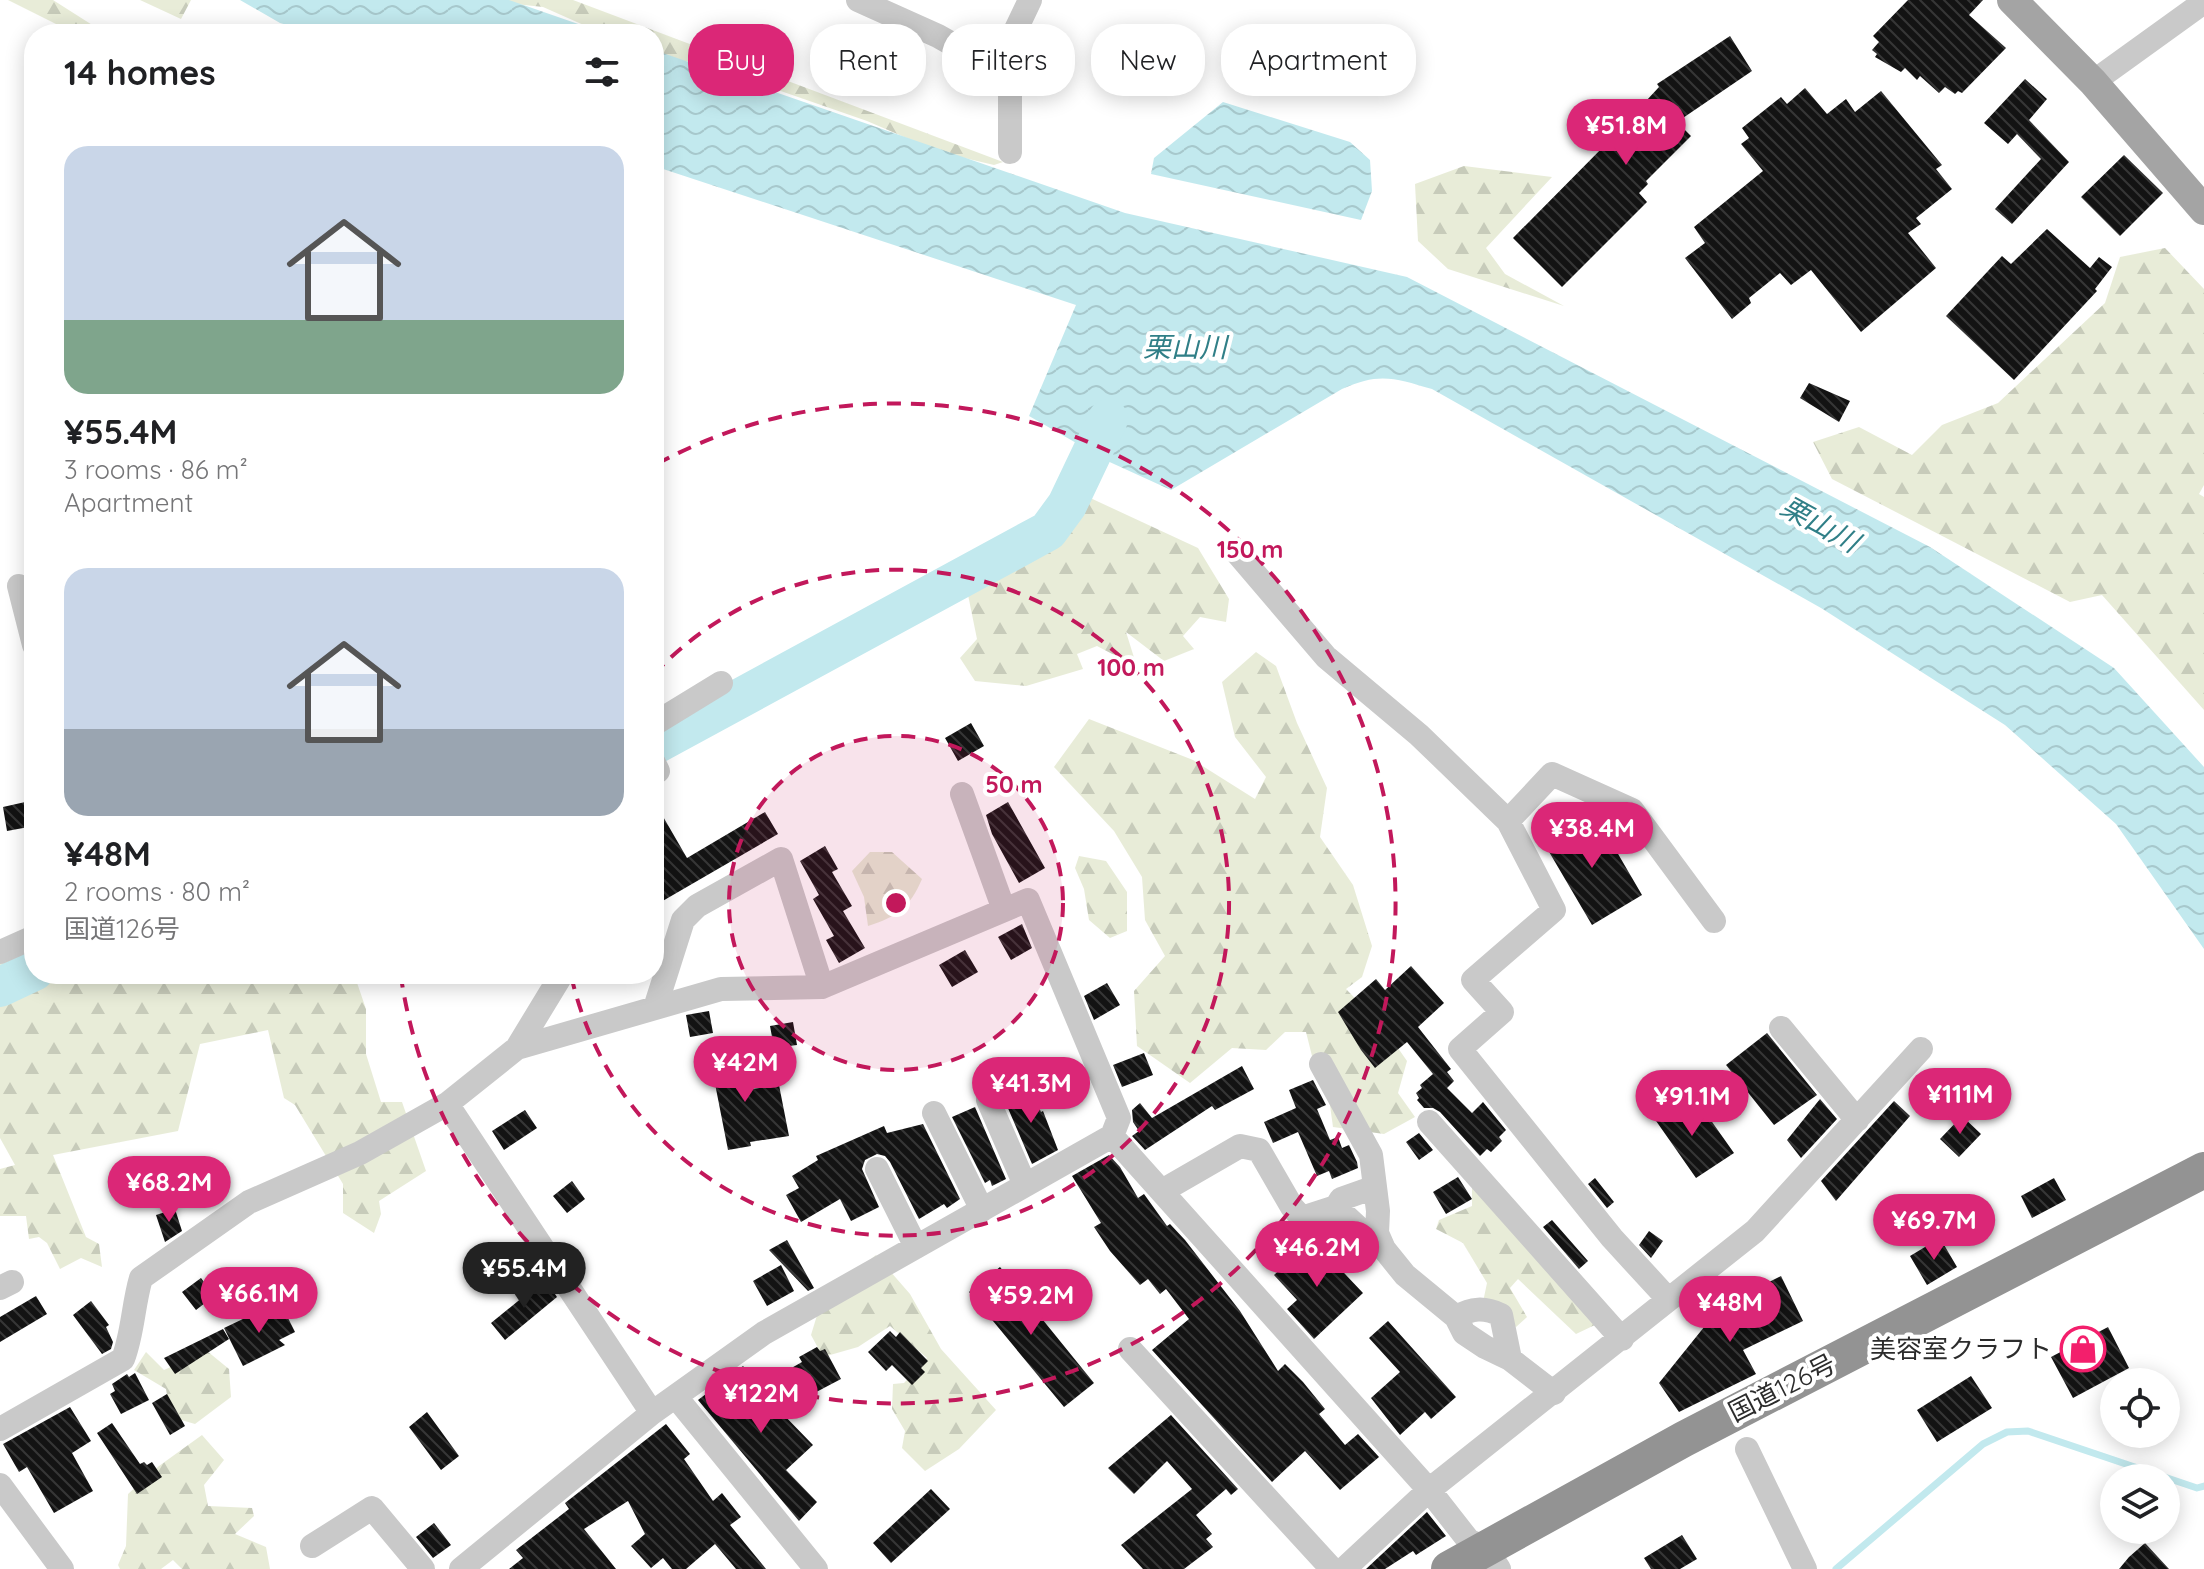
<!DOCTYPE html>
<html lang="en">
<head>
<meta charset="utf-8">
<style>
	:root { --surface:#fff; --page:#f2f2f2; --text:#202124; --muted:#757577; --accent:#db2777 }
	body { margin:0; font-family:Quicksand,"Noto Sans JP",sans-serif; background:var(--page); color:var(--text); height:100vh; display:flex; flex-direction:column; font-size:30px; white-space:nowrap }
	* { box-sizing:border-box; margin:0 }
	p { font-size:26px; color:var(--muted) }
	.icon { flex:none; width:44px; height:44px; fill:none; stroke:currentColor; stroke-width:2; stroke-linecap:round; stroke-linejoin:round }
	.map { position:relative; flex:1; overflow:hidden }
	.sheet { position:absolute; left:24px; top:24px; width:640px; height:960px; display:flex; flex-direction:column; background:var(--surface); border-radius:32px; box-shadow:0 4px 20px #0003 }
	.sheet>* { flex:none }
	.guide { position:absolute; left:688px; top:24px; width:760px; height:72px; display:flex; gap:16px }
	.fabs { position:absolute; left:2100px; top:1368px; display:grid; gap:16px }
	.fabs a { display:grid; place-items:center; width:80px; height:80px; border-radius:50%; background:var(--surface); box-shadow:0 4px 20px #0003; font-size:40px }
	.price { position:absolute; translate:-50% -68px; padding:0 18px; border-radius:28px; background:var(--accent); color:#fff; font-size:26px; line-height:52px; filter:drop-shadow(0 2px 4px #0008) }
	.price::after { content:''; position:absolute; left:50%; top:48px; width:24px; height:18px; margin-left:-12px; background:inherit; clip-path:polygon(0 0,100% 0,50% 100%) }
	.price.on { background:#222; color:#fff }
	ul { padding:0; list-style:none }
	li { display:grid; align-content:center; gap:16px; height:424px; padding:0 40px }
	li span { display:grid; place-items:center; height:248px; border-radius:24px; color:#555 }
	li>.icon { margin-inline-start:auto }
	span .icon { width:144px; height:144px; fill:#fffc; stroke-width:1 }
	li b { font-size:34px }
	h2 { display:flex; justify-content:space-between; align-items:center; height:96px; padding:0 40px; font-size:34px }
	.tag { padding:0 28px; border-radius:32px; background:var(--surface); box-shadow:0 4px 20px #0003; font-size:28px; line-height:72px }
	.tag.on { background:var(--accent); color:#fff }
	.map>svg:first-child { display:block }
	.forest { fill:url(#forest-firs) }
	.water { fill:url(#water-waves) }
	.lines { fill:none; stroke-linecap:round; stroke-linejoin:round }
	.stream { stroke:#c2e9ee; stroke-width:7 }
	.river { stroke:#c2e9ee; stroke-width:40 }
	.building { fill:url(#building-back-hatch) }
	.minor { stroke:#c9c9c9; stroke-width:24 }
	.major { stroke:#a4a4a4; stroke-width:30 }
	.highway { stroke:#939393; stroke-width:36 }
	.ring { fill:none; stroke:#c2185b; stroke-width:4; stroke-dasharray:14 10 }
	.labels { text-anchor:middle; stroke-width:8; stroke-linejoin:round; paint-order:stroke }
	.poi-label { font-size:26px; fill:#2c2c2c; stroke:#fff; text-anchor:end }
	.street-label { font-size:26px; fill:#2c2c2c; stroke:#fff }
	.water-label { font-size:28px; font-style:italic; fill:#307f87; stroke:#fff }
	.centre { fill:#c2185b; stroke:#fff; stroke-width:4 }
	.ring-label { font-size:24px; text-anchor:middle; font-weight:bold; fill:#c2185b; stroke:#fff; stroke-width:8; stroke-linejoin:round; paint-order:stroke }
</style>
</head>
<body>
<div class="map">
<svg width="2204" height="1569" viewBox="0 0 2204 1569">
	<defs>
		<pattern id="forest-firs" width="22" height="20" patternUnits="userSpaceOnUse" patternTransform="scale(2)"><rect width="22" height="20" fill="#e8ecd8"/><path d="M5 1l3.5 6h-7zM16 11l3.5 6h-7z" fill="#c7cbba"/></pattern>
		<pattern id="water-waves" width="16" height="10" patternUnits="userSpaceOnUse" patternTransform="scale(2)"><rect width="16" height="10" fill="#c2e9ee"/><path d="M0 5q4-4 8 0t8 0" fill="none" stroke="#a7c8cc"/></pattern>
		<pattern id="building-back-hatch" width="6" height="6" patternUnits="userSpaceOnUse" patternTransform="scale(2)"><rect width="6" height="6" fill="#131313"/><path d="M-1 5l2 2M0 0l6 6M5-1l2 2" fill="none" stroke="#363636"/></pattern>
	</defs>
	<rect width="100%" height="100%" fill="#fff"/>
	<!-- forest -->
	<path class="forest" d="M8,0H53L97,28L87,34H76Z
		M140,0H191L181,19Z
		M479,0H573L1003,162L994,165L939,152L867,121L706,65L654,55V34H604L543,7Z
		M1464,166L1552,177L1486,248L1505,274L1564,306L1448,269L1418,241L1415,184Z
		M2165,248L2204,289V485L2199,494L2204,497V710L2102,595L2070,602L1832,479L1813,442L1859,427L1912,455L1942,425L1998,403L2105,303L2120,257Z
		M1086,496L1198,548L1229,599L1226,622L1200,617L1183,636L1194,649L1164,661L1126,632L1137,667L1097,646L1077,654L1083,669L1026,686L975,681L960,658L977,639L967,590L1045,542Z
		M1256,652L1276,666L1297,723L1327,788L1320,837L1353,885L1372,946L1362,977L1346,989L1384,1028L1407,1061L1398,1093L1415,1117L1384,1134L1333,1127L1327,1084L1314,1064L1306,1032H1285L1266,1050L1232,1048L1190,1083L1137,1046L1134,991L1165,956L1145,920L1142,877L1114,831L1054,767L1089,719L1193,760L1255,799L1266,777L1235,737L1222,682Z
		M870,852H892L922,879C910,907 897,917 868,926L864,897L852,871Z
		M1079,856L1106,861L1127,892V931L1110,938L1089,920L1084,889L1075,868Z
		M34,941V974H354L366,1009V1054L381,1102H402L426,1171L379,1201L381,1214L374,1233L343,1213V1184L295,1105L284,1098L268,1030L200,1044L178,1131L53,1155L86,1237L99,1244L102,1267L81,1258L60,1269L47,1243L39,1237L29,1239L26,1216H0V1169L15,1165L0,1138V951Z
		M1472,1186L1597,1324L1576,1334L1518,1279L1510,1288L1527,1317L1516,1327L1483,1302L1487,1283L1463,1243L1436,1229L1439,1220L1472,1206Z
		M876,1255L910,1294L941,1349L996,1410L959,1449L925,1471L902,1448L905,1431L892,1409L893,1384L904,1383L927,1358L890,1326L858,1347L823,1357L811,1335L818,1312L854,1272Z
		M207,1351L229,1369L231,1397L195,1424L171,1417L166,1389L134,1370L146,1352L164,1370Z
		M202,1435L224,1460L204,1485L208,1506L252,1508L254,1516L235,1534L266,1547L270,1569H182L173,1560L161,1569H120L118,1565L126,1546L128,1494L159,1466Z"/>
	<!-- water -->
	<path class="water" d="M240,0H509L607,34H319L280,23Z
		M654,50L1125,213L1407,277L1930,547L2114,668L2204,767V949L2116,824L2005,725L1821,608L1432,389C1395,378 1379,372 1342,389L1171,490L1103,459L1093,472L1075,462L1078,444L1029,416L1076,305L654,166Z
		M1223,102L1350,142L1370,160L1372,191L1361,220L1151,174L1154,158Z"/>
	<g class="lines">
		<!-- stream -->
		<path class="stream" d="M1836,1569L1983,1444L2007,1432L2028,1431L2197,1488L2204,1486"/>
		<!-- river -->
		<path class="river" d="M654,745L1048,531L1067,505L1108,419
			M0,987L34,971"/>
	</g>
	<!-- building -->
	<path class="building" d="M1908,0H1983L1969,15L2006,48L1962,93L1958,91L1955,94L1945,87L1939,93L1920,76L1917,80L1905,68L1901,72L1875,57L1877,54L1872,50L1879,42L1873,36Z
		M1730,36L1752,71L1677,122L1691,136L1646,181L1648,184L1639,193L1647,202L1562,287L1513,238L1609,141L1659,87L1657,84Z
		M2025,79L2047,99L2029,120L2069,162L2012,224L1995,209L2041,159L2017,134L2008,144L1984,123Z
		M1805,88L1827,114L1846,99L1855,112L1881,91L1942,165L1936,169L1952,189L1916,218L1921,224L1908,233L1936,268L1861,332L1811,270L1791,285L1780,273L1749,298L1751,303L1732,319L1685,258L1705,243L1694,227L1763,171L1741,144L1749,138L1742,128L1781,97L1787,104Z
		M2124,155L2163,193L2120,236L2081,197Z
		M2047,229L2090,268L2099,257L2112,267L2095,289L2097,291L2014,380L1946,316L2002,256L2011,264Z
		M1809,383L1850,401L1839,422L1800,398Z
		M971,723L984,746L958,761L945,738Z
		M34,800V826L7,831L3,807Z
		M654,801L687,858L765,812L778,834L654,906Z
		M1008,802L1045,868L1019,883L992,834L986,815Z
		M1559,821L1570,840L1600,823L1642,895L1592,925L1538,833Z
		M825,846L838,869L832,872L852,906L843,911L865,948L839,963L826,940L834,936L813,899L819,895L800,861Z
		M1022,924L1032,948L1011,960L998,937Z
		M965,950L978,972L952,987L939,965Z
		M1411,966L1444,1003L1418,1027L1451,1069L1447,1072L1454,1081L1447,1088L1472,1113L1483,1102L1506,1130L1499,1137L1502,1141L1491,1152L1487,1149L1480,1156L1440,1112L1433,1108H1424L1417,1100L1419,1098L1416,1093L1422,1088L1420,1085L1433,1074L1407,1042L1375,1068L1361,1050L1338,1012L1376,979L1385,990Z
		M1107,983L1120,1005L1094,1020L1084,996Z
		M709,1011L713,1033L690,1037L686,1015Z
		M793,1022L797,1045L774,1048L770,1026Z
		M1767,1033L1817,1095L1774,1125L1726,1065Z
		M731,1044L741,1091L779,1085L789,1136L750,1142L751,1146L728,1150L708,1048Z
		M1144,1053L1153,1075L1122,1087L1113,1065Z
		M1242,1066L1254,1089L1215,1110L1212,1106L1145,1150L1132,1136L1139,1131L1133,1122L1132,1110L1140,1103L1152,1118Z
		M1313,1080L1326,1105L1317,1109L1330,1140L1338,1137L1342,1148L1349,1145L1357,1162L1358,1168L1332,1179L1329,1171L1317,1176L1298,1132L1273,1143L1264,1122L1296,1108L1289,1090Z
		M1029,1087L1041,1112L1043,1111L1058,1150L1032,1164L1004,1099Z
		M1665,1096L1686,1125L1705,1112L1734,1153L1696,1178L1647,1108Z
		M1820,1099L1837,1119L1801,1158L1787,1140Z
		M1894,1101L1910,1116L1836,1201L1821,1181Z
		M975,1107L1006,1179L992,1186L990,1180L985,1183L952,1117Z
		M525,1110L537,1128L504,1150L492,1131Z
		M1962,1116L1981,1134L1959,1157L1940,1139Z
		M923,1124L960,1199L947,1208L944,1204L919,1219L890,1162L885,1156L877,1154L865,1160L862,1169L879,1207L851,1221L840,1199L801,1222L786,1195L799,1188L792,1176L818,1160L816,1156L884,1126L887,1133Z
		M1419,1133L1433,1150L1419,1160L1406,1142Z
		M1109,1155L1120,1167L1138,1198L1144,1194L1167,1226L1170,1224L1185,1240L1240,1311L1278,1371L1285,1364L1303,1382L1325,1409L1319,1414L1345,1445L1358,1434L1379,1457L1340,1490L1305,1451L1272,1482L1152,1350L1189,1319L1166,1289L1160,1294L1148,1279L1140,1285L1110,1251L1094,1227L1101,1223L1072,1176Z
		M1458,1177L1472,1199L1446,1214L1433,1192Z
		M1595,1178L1614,1202L1607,1208L1588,1184Z
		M2054,1178L2066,1200L2032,1218L2021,1196Z
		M572,1181L585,1199L567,1213L553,1196Z
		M175,1209L182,1231L165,1242L156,1215Z
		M1552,1220L1588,1261L1579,1269L1543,1227Z
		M1649,1231L1663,1241L1651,1258L1639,1245Z
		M1940,1238L1957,1267L1927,1285L1910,1256Z
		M787,1240L814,1288L808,1291L769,1250Z
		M1313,1240L1363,1293L1314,1339L1287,1309L1297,1300L1274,1275Z
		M781,1265L794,1291L767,1306L753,1281Z
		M1000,1267L1094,1383L1064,1407L969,1292Z
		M1781,1276L1803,1321L1743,1350L1756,1374L1679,1412L1659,1383L1721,1306Z
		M201,1278L214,1296L196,1310L182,1292Z
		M545,1279L557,1297L505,1340L491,1323Z
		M36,1296L47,1314L0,1342V1317Z
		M91,1301L109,1325L106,1327L113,1342L111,1349L102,1354L73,1315Z
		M283,1308L295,1332L279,1340L285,1345L243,1366L224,1328L264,1309L268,1317Z
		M1388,1321L1456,1397L1431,1419L1425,1412L1400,1435L1371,1398L1400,1372L1369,1338Z
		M2108,1327L2129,1368L2073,1398L2051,1357Z
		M223,1329L229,1339L175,1374L164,1358Z
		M890,1331L896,1337L900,1332L928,1361L921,1368L925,1372L912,1385L892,1365L886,1371L868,1352Z
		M817,1347L820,1351L825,1349L841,1379L803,1399L788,1370L802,1362L799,1357Z
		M743,1366L784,1409L780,1411L813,1445L786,1470L817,1502L799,1521L698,1400Z
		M135,1373L149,1400L121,1414L110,1394L115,1391L112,1384L127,1374L129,1377Z
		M1971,1376L1992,1408L1937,1442L1917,1410Z
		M167,1394L185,1426L170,1435L152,1403Z
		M70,1407L91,1441L72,1453L93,1491L54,1513L27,1467L19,1472L3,1444Z
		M427,1412L459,1456L441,1470L409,1427Z
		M1171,1415L1238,1489L1231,1495L1226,1489L1196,1515L1212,1534L1206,1539L1213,1547L1184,1569H1143L1121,1545L1192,1489L1167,1461L1134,1494L1108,1468Z
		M112,1423L140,1464L144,1462L147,1465L152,1462L162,1477L137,1494L97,1433Z
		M666,1424L690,1454L684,1459L713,1501L722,1493L741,1517L730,1525L766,1569H736L715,1544L686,1569H672L663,1558L651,1568L631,1546L645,1534L628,1501L584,1529L616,1569H509L523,1558L516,1550L569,1509L565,1503Z
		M931,1489L950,1509L891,1563L873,1543Z
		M1427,1512L1446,1536L1416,1555L1413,1551L1385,1569H1366Z
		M434,1523L451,1545L433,1558L416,1537Z
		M1682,1535L1697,1559L1680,1569H1651L1644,1558Z
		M2145,1543L2169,1569H2119L2129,1557Z"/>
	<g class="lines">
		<!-- minor -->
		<path class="minor" d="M858,0L938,36L975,57H987L1010,42
			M2093,82L2204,2
			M1010,152V42L1030,0
			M1238,554L1326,657L1419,735L1508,821L1554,910L1473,980L1502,1012L1460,1049L1612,1238L1668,1299
			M19,586L34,645
			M654,724L721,683
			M654,763L658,771L654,773
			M962,794L1004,910
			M1508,821L1552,774L1632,810L1714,921
			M0,952L34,937
			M655,1008L683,920L697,906L781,859L822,987
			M1781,1028L1857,1120
			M1321,1064L1371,1155L1378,1211L1377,1233L1384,1249L1405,1275L1456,1317L1464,1333L1485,1347L1510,1359L1554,1393
			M988,1100L1025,1185
			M447,1104L652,1413
			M934,1113L982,1210
			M1429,1122L1622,1339
			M1112,1136L1429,1490L1469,1541L1485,1547L1499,1569
			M877,1169L916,1247
			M1162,1191L1240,1146L1259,1150L1292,1207L1302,1218L1336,1207L1363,1232L1377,1233
			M1336,1207L1341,1199L1375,1187
			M0,1288L12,1282
			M1456,1317C1472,1308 1484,1307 1501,1315L1510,1359
			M1130,1349L1332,1569
			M676,1397L816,1569
			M0,1429L123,1359C133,1333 133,1305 141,1278L249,1202L360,1153L447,1104L517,1048L562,974
			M1747,1449L1805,1569
			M0,1485L62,1569
			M312,1546L372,1508L423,1569
			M461,1569L652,1413L764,1333L1112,1136L1119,1118L1028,900L822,987L721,989L517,1048
			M1344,1569L1429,1490L1755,1231L1921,1049"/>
		<!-- major -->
		<path class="major" d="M2012,0L2093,82L2204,210"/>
		<!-- highway -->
		<path class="highway" d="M1449,1569L1684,1439L2204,1170"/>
	</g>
	<!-- distance rings -->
	<circle cx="896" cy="903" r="167" fill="#c2185b" fill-opacity=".12"/>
	<g class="ring">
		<circle cx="896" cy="903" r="167"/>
		<path d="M654 674A333 333 0 1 1 571 975"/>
		<path d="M657 464A500 500 0 1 1 401 977"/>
	</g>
	<!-- icons -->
	<defs>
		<g id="shop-ring" transform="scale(2.3)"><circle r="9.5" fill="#fff" stroke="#f31f6c" stroke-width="1.5"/><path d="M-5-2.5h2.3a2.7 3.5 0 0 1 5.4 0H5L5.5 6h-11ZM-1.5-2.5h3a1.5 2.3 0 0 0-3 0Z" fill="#f31f6c"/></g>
	</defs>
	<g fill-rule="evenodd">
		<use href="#shop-ring" x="2083" y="1349"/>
	</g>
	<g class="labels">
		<!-- poi labels -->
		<g class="poi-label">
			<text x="2052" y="1358">美容室クラフト</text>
		</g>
		<!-- street labels -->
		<g class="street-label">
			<text transform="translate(1782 1388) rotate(-27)" y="9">国道126号</text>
		</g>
		<!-- water labels -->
		<g class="water-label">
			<text x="1185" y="357">栗山川</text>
			<text transform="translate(1820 524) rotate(29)" y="10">栗山川</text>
		</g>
	</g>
	<circle cx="896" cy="903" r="12" class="centre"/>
	<g class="ring-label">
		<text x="1250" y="558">150 m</text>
		<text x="1131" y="676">100 m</text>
		<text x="1014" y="793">50 m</text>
	</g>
</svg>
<div class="fabs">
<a><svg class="icon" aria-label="locate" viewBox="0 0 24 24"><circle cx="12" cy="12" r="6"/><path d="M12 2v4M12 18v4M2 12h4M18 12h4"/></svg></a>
<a><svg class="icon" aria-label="layers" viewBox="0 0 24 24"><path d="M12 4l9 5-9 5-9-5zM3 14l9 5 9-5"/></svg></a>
</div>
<b class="price" style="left:1626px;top:167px">¥51.8M</b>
<b class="price" style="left:1592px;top:870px">¥38.4M</b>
<b class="price" style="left:745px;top:1104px">¥42M</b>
<b class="price" style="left:1031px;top:1125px">¥41.3M</b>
<b class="price" style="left:1960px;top:1136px">¥111M</b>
<b class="price" style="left:1692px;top:1138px">¥91.1M</b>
<b class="price" style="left:169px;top:1224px">¥68.2M</b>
<b class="price" style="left:1934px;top:1262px">¥69.7M</b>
<b class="price" style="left:1317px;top:1289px">¥46.2M</b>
<b class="price on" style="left:524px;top:1310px">¥55.4M</b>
<b class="price" style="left:259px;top:1335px">¥66.1M</b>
<b class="price" style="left:1031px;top:1337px">¥59.2M</b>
<b class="price" style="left:1730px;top:1344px">¥48M</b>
<b class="price" style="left:761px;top:1435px">¥122M</b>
<div class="guide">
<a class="tag on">Buy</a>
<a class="tag">Rent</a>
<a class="tag">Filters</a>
<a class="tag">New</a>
<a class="tag">Apartment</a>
</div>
<section class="sheet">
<h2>14 homes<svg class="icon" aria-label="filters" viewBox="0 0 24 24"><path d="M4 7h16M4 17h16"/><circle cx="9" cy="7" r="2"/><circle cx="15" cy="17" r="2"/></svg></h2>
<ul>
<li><span style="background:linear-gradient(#c9d6e8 70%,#7fa58c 0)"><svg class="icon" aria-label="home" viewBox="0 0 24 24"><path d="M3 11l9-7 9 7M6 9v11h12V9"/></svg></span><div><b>¥55.4M</b><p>3 rooms · 86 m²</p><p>Apartment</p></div></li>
<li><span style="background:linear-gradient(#c9d6e8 65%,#9aa5b1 0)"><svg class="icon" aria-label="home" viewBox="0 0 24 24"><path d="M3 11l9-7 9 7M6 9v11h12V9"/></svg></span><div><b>¥48M</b><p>2 rooms · 80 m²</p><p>国道126号</p></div></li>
</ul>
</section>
</div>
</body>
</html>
